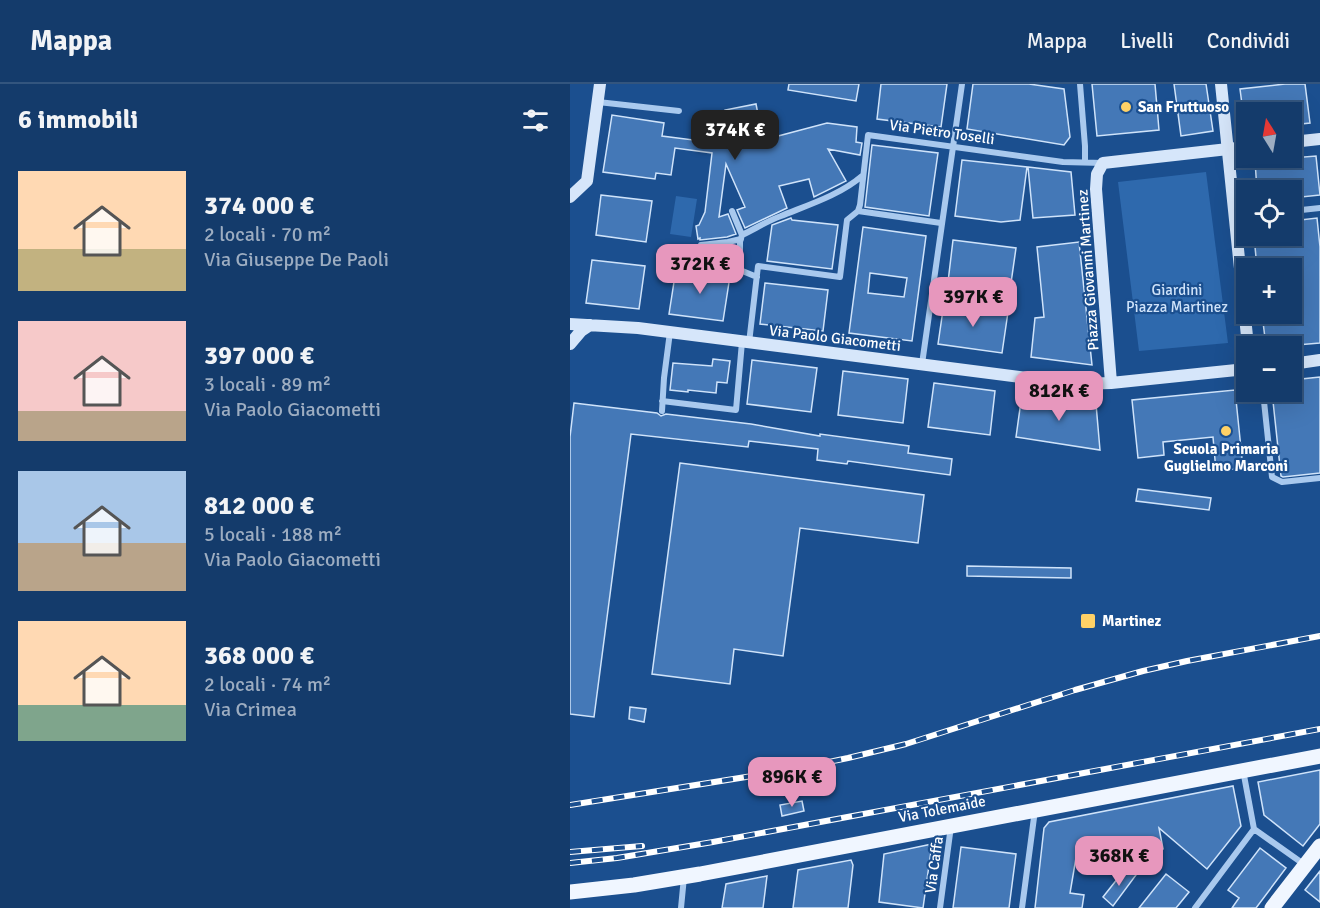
<!DOCTYPE html>
<html lang="it">
<head>
<meta charset="utf-8">
<style>
	:root { --surface:#143b6b; --page:#214673; --text:#f1f3f6; --muted:#9dadc1; --line:#33557e; --accent:#e797bd }
	body { margin:0; font-family:Signika,sans-serif; background:var(--page); color:var(--text); height:100vh; display:flex; flex-direction:column; font-size:22px; white-space:nowrap }
	* { box-sizing:border-box; margin:0 }
	p { font-size:20px; color:var(--muted) }
	.icon { flex:none; width:33px; height:33px; fill:none; stroke:currentColor; stroke-width:2; stroke-linecap:round; stroke-linejoin:round }
	.map { position:relative; flex:1; overflow:hidden }
	.sheet { display:flex; flex-direction:column; background:var(--surface); width:570px }
	.sheet>* { flex:none }
	.needle { width:39px; rotate:349deg }
	.fabs { position:absolute; left:666px; top:18px; display:grid; gap:12px }
	.fabs a { display:grid; place-items:center; width:66px; height:66px; border-radius:0px; background:var(--surface); box-shadow:0 6px 24px #0002,0 0 0 2px var(--line); font-size:30px }
	.price { position:absolute; translate:-50% -51px; padding:0 14px; border-radius:12px; background:var(--accent); color:#111; font-size:20px; line-height:39px; filter:drop-shadow(0 2px 3px #0008) }
	.price::after { content:''; position:absolute; left:50%; top:36px; width:18px; height:14px; margin-left:-9px; background:inherit; clip-path:polygon(0 0,100% 0,50% 100%) }
	.price.current { background:#222; color:#fff }
	ul { padding:0; list-style:none }
	li { display:flex; align-items:center; gap:18px; height:150px; padding:0 18px }
	li span { display:grid; place-items:center; flex:none; width:168px; height:120px; border-radius:0px; color:#555 }
	li>.icon { margin-inline-start:auto }
	span .icon { width:72px; height:72px; fill:#fffc; stroke-width:1 }
	li b { font-size:26px }
	h2 { display:flex; justify-content:space-between; align-items:center; height:72px; padding:0 18px; font-size:26px }
	header { display:flex; align-items:center; gap:36px; box-sizing:border-box; height:84px; padding:0 30px; background:var(--surface); border-bottom:2px solid var(--line) }
	header strong { font-size:28px }
	nav { display:flex; gap:33px; margin-inline-start:auto; font-size:21px }
	main { display:flex; flex:1; min-height:0 }
	.map>svg:first-child { display:block }
	.green { fill:#2e69ad }
	.building { fill:#4478b7; stroke:#cfe3fa; stroke-width:1.5; fill-rule:evenodd }
	.lines { fill:none; stroke-linecap:round; stroke-linejoin:round }
	.street { stroke:#a9c9ee; stroke-width:6 }
	.secondary { stroke:#d6e6fa; stroke-width:12 }
	.primary { stroke:#f0f6ff; stroke-width:15 }
	.rail-casing { stroke:#fff; stroke-width:6 }
	.rail { stroke:#1b4f8f; stroke-width:4; stroke-dasharray:11; stroke-linecap:butt }
	.poi-dot { fill:#ffd166; stroke:#1b4f8f; stroke-width:2 }
	.labels { text-anchor:middle; stroke-width:4.5; stroke-linejoin:round; paint-order:stroke }
	.poi-label { font-size:15px; font-weight:bold; fill:#fff; stroke:#1b4f8f; text-anchor:start }
	.street-label { font-size:15px; fill:#fff; stroke:#1b4f8f }
	.park-label { font-size:15px; fill:#cfe3fa; stroke:#1b4f8f }
</style>
</head>
<body>
<header>
<strong>Mappa</strong>
<nav><a>Mappa</a><a>Livelli</a><a>Condividi</a></nav>
</header>
<main>
<section class="sheet">
<h2>6 immobili<svg class="icon" aria-label="filters" viewBox="0 0 24 24"><path d="M4 7h16M4 17h16"/><circle cx="9" cy="7" r="2"/><circle cx="15" cy="17" r="2"/></svg></h2>
<ul>
<li><span style="background:linear-gradient(#ffd9b3 65%,#c2b280 0)"><svg class="icon" aria-label="home" viewBox="0 0 24 24"><path d="M3 11l9-7 9 7M6 9v11h12V9"/></svg></span><div><b>374 000 €</b><p>2 locali · 70 m²</p><p>Via Giuseppe De Paoli</p></div></li>
<li><span style="background:linear-gradient(#f6c9c9 75%,#b9a48a 0)"><svg class="icon" aria-label="home" viewBox="0 0 24 24"><path d="M3 11l9-7 9 7M6 9v11h12V9"/></svg></span><div><b>397 000 €</b><p>3 locali · 89 m²</p><p>Via Paolo Giacometti</p></div></li>
<li><span style="background:linear-gradient(#a9c7e8 60%,#b9a48a 0)"><svg class="icon" aria-label="home" viewBox="0 0 24 24"><path d="M3 11l9-7 9 7M6 9v11h12V9"/></svg></span><div><b>812 000 €</b><p>5 locali · 188 m²</p><p>Via Paolo Giacometti</p></div></li>
<li><span style="background:linear-gradient(#ffd9b3 70%,#7fa58c 0)"><svg class="icon" aria-label="home" viewBox="0 0 24 24"><path d="M3 11l9-7 9 7M6 9v11h12V9"/></svg></span><div><b>368 000 €</b><p>2 locali · 74 m²</p><p>Via Crimea</p></div></li>
</ul>
</section>
<div class="map">
<svg width="750" height="824" viewBox="0 0 750 824">
	<rect width="100%" height="100%" fill="#1b4f8f"/>
	<!-- green -->
	<path class="green" d="M636,88L658,259L569,267L548,98Z
		M106,112L127,115L121,153L100,150Z"/>
	<!-- building -->
	<path class="building" d="M219,0H289L286,17L218,6Z
		M311,0H377L371,43L307,35Z
		M403,0H459L494,5L500,53L494,61L397,45Z
		M522,0H585L589,46L527,52Z
		M604,0H636L643,47L611,52Z
		M715,0H735L740,39L722,41V28H673L670,5Z
		M186,20L193,56L257,39L287,43L286,58L292,59L290,71L258,65L276,97L244,113L239,95L209,102L217,124L175,144L167,126L175,123L156,80L149,133L158,130L166,150L157,153L130,156V154L128,155L126,142L129,141L135,128L142,69L105,64L101,91L86,89L85,95L33,88L42,31L94,39L92,52L123,56L125,39L156,34L155,26Z
		M302,61L368,69L359,132L295,123Z
		M746,72L750,111L722,114V106H687L685,77Z
		M392,76L457,83L450,136L431,138L385,132Z
		M458,83L501,88L505,131L463,134Z
		M31,111L82,117L76,158L26,151Z
		M221,134L222,136L268,141L262,185L197,177L202,141Z
		M747,134L750,163V259L715,262H696L692,230H722V184H687L684,152H722V137Z
		M293,143L356,152L342,257L279,249ZM300,189L337,194L334,213L298,209Z
		M383,156L446,164L440,206L378,198Z
		M509,158L522,281L461,273L465,234L474,233L467,163Z
		M159,163V172L131,176V166Z
		M22,176L75,182L69,225L16,219Z
		M106,185L160,192L153,237L99,230Z
		M195,199L258,206L253,247L190,240Z
		M374,219L438,228L432,269L368,260Z
		M143,275L160,277L157,299L147,298L146,309L118,306V308L100,306L103,279L142,282Z
		M182,276L247,284L241,328L177,320Z
		M273,287L338,295L333,339L268,331Z
		M750,293V389L713,393L711,392L702,308H722V296Z
		M364,299L425,307L420,351L358,343Z
		M665,306L673,384L646,387L643,353L593,358L594,371L568,374L562,316Z
		M452,310L526,320L530,366L446,353Z
		M4,319L87,329L91,332L96,330L181,340L250,352V350L339,362L338,369L382,375L380,391L278,377L277,380L247,376L248,365L179,357L178,363L61,350L24,633L0,630V353Z
		M110,379L354,411L348,459L230,444L213,572L164,565L160,600L82,590Z
		M568,405L641,414L639,426L566,417Z
		M397,482L501,484V494L397,492Z
		M60,623L76,625L74,638L59,635Z
		M750,686V740L733,762L694,731L688,698Z
		M663,702L671,742L637,785L589,744L593,765L550,772L548,760L507,768L500,809L514,811L512,824H465L474,744L479,738Z
		M232,717L234,727L212,732L210,721Z
		M362,760L353,824L309,818L314,770Z
		M391,763L446,770L439,824H383Z
		M690,764L716,784L686,824H662L669,814L658,806Z
		M281,776L283,781L278,824H223L228,786Z
		M556,784L566,791L543,822L533,813Z
		M750,787V818L735,806Z
		M596,790L619,808L606,824H569Z
		M197,792L193,824H152L156,800Z"/>
	<g class="lines">
		<!-- street -->
		<path class="street" d="M510,0L515,62V78
			M28,18L109,27
			M162,127L172,151
			M288,127L371,139
			M722,127L750,124
			M665,133L676,132
			M131,161L158,158L171,155
			M187,193L170,186V158L172,151C185,145 197,137 211,132C238,121 270,111 292,92
			M179,259L188,182L270,193L277,136L288,127L290,121L298,51L493,78L533,79
			M352,280L392,0
			M693,308L702,393L712,398L750,394
			M92,317L166,326L172,258
			M92,327L94,294L100,248
			M684,745L735,781
			M111,824L114,793
			M370,824L381,742
			M452,824L465,726
			M625,824L684,745L673,686"/>
		<!-- secondary -->
		<path class="secondary" d="M651,0L678,262
			M722,58L750,55
			M0,113L17,97L30,0
			M0,240L68,244L505,300L541,299L676,285
			M0,260L11,247L20,241
			M722,280L750,276
			M541,299L526,105L527,90L533,79L676,63"/>
		<!-- primary -->
		<path class="primary" d="M0,808L64,801L130,790L750,672
			M702,824L750,762"/>
		<!-- rail casing -->
		<g class="rail-casing">
			<path id="rail" d="M0,721L220,686L278,674L336,660L505,606L573,587L617,577L750,552
				M0,768L72,762
				M0,779L47,774L143,758L750,645"/>
		</g>
		<!-- rail -->
		<use href="#rail" class="rail"/>
	</g>
	<!-- markers -->
	<g class="poi-dot">
		<circle cx="556" cy="23" r="6"/>
		<circle cx="656" cy="347" r="6"/>
		<rect x="510" y="529" width="16" height="16" rx="3"/>
	</g>
	<g class="labels">
		<!-- poi labels -->
		<g class="poi-label">
			<text x="568" y="28">San Fruttuoso</text>
			<text x="656" y="370" text-anchor="middle">Scuola Primaria<tspan x="656" dy="17">Guglielmo Marconi</tspan></text>
			<text x="532" y="542">Martinez</text>
		</g>
		<!-- street labels -->
		<g class="street-label">
			<text transform="translate(372 48) rotate(8)" y="5">Via Pietro Toselli</text>
			<text transform="translate(518 186) rotate(-94)" y="5">Piazza Giovanni Martinez</text>
			<text transform="translate(265 254) rotate(7)" y="5">Via Paolo Giacometti</text>
			<text transform="translate(372 725) rotate(-11)" y="5">Via Tolemaide</text>
			<text transform="translate(364 781) rotate(-82)" y="5">Via Caffa</text>
		</g>
		<!-- park labels -->
		<g class="park-label">
			<text x="607" y="211">Giardini<tspan x="607" dy="17">Piazza Martinez</tspan></text>
		</g>
	</g>
</svg>
<div class="fabs">
<a><svg class="needle" viewBox="-14 -14 28 28"><path d="M0-13l5 13h-10z" fill="#e53935"/><path d="M0 13l5-13h-10z" fill="#9dadc1"/></svg></a>
<a><svg class="icon" aria-label="locate" viewBox="0 0 24 24"><circle cx="12" cy="12" r="6"/><path d="M12 2v4M12 18v4M2 12h4M18 12h4"/></svg></a>
<a>+</a>
<a>−</a>
</div>
<b class="price current" style="left:165px;top:77px">374K €</b>
<b class="price" style="left:130px;top:211px">372K €</b>
<b class="price" style="left:403px;top:244px">397K €</b>
<b class="price" style="left:489px;top:338px">812K €</b>
<b class="price" style="left:222px;top:724px">896K €</b>
<b class="price" style="left:549px;top:803px">368K €</b>
</div>
</main>
</body>
</html>
